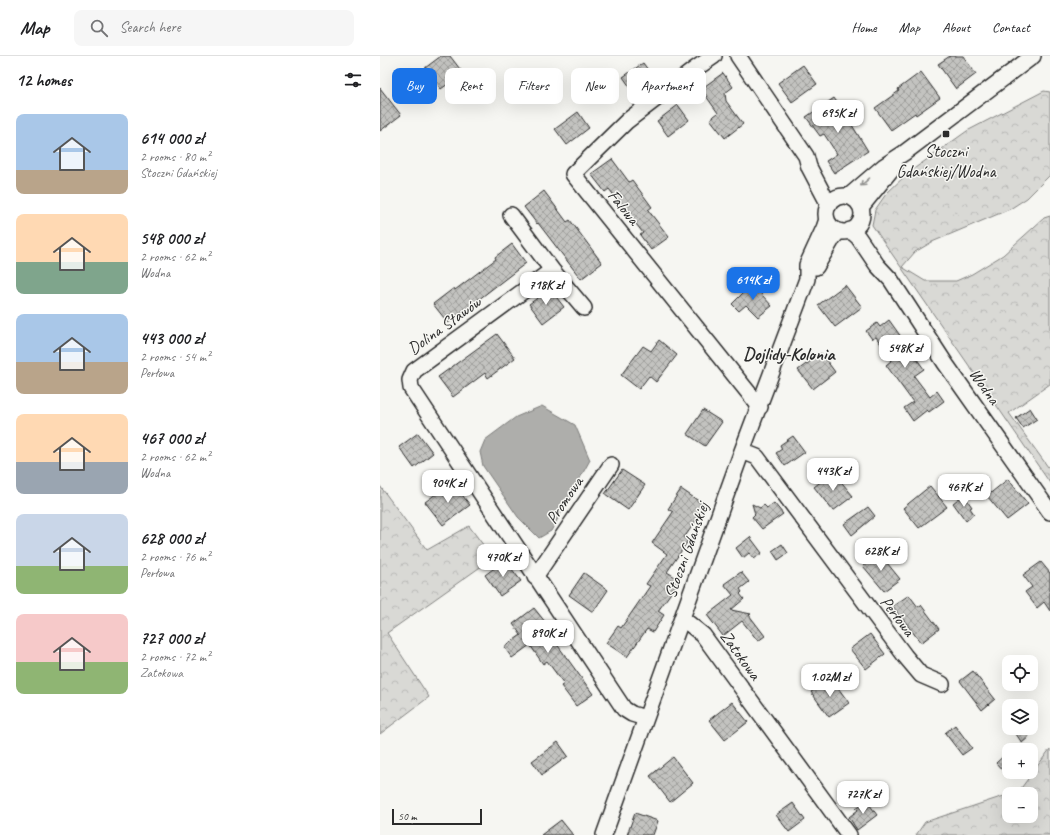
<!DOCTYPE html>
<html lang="en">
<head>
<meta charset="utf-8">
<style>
	:root { --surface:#fff; --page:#f6f6f6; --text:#202124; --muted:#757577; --line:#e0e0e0; --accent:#1a73e8 }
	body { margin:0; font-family:Caveat,sans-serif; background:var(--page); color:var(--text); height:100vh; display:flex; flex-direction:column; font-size:15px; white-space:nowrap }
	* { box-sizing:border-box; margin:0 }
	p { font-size:13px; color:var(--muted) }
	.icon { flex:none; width:22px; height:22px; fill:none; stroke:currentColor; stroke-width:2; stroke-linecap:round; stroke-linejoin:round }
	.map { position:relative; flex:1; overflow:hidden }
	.panel { display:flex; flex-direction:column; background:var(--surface); width:380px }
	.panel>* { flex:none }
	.top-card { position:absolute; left:12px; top:12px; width:380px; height:36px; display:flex; gap:8px }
	.controls { position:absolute; left:622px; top:599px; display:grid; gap:8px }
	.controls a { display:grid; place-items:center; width:36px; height:36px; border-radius:8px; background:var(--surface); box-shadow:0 4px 16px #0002; font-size:20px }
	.scale { position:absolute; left:12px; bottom:10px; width:90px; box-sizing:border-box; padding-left:4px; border:2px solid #2b2b2b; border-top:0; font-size:11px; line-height:14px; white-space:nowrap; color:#2b2b2b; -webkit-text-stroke:3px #f6f6f2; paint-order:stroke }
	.price { position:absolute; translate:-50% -34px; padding:0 9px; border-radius:8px; background:#fff; color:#222; font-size:13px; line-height:26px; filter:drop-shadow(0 1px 2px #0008) }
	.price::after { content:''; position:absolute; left:50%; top:24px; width:12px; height:9px; margin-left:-6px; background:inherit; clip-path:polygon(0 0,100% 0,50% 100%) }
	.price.active { background:var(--accent); color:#fff }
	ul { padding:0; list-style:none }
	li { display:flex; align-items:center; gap:12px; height:100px; padding:0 16px }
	li span { display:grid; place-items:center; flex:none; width:112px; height:80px; border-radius:8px; color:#555 }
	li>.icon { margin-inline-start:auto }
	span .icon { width:48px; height:48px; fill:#fffc; stroke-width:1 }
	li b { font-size:17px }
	h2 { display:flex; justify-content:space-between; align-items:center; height:48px; padding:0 16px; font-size:17px }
	.pill { padding:0 14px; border-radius:8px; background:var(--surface); box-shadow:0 4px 16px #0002; font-size:14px; line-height:36px }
	.pill.active { background:var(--accent); color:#fff }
	header { display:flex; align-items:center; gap:24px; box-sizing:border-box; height:56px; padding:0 20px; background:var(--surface); border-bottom:1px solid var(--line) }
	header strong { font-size:19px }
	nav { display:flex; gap:22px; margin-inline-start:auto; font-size:14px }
	.search { width:280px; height:36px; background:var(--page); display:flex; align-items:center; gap:10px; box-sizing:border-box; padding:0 14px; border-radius:8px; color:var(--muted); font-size:15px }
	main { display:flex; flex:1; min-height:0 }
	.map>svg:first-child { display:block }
	.forest { fill:url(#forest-crowns); stroke:#828280; fill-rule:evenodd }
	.water { fill:#aeaeab; stroke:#7a7a78 }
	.building { fill:url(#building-cross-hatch); stroke:#2b2b2b }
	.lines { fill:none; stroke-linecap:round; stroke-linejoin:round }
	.minor-casing { stroke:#2b2b2b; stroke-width:18 }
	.minor { stroke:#f6f6f2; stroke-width:15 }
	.oneway { stroke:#90908e }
	.poi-dot { fill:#2b2b2b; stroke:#f6f6f2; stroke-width:1.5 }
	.labels { text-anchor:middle; stroke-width:3; stroke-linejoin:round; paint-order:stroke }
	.poi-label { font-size:17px; fill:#2b2b2b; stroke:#f6f6f2 }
	.street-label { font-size:17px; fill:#2b2b2b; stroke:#f6f6f2 }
	.neighbourhood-label { font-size:18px; font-weight:bold; fill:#2b2b2b; stroke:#f6f6f2 }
</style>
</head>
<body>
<header>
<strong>Map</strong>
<div class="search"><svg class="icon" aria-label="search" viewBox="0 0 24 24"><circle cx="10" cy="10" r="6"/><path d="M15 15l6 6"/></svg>Search here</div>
<nav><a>Home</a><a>Map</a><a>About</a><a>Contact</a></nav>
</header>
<main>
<section class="panel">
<h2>12 homes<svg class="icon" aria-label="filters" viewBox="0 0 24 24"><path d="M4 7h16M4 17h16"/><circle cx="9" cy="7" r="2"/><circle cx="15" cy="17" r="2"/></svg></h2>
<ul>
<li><span style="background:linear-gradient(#a9c7e8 70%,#b9a48a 0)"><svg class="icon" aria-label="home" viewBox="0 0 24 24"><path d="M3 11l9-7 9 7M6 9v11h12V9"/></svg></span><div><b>614 000 zł</b><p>2 rooms · 80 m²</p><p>Stoczni Gdańskiej</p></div></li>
<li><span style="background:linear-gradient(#ffd9b3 60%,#7fa58c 0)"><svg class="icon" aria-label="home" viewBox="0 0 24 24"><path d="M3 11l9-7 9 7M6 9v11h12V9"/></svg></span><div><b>548 000 zł</b><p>2 rooms · 62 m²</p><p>Wodna</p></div></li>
<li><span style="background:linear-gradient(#a9c7e8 60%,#b9a48a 0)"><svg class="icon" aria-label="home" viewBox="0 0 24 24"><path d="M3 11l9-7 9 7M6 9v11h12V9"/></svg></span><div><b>443 000 zł</b><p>2 rooms · 54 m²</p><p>Perłowa</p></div></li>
<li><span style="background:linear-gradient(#ffd9b3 60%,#9aa5b1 0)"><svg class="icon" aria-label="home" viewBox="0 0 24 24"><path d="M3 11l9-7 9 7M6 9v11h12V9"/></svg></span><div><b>467 000 zł</b><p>2 rooms · 62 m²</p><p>Wodna</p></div></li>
<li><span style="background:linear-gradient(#c9d6e8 65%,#8fb573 0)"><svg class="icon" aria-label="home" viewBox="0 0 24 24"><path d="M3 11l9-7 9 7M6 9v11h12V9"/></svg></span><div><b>628 000 zł</b><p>2 rooms · 76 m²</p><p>Perłowa</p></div></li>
<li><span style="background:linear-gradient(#f6c9c9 60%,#8fb573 0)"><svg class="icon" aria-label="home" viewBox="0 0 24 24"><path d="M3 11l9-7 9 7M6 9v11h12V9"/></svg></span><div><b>727 000 zł</b><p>2 rooms · 72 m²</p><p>Zatokowa</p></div></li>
</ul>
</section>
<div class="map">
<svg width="670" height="779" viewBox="0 0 670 779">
	<defs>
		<pattern id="forest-crowns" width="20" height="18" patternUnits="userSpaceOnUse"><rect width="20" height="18" fill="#d9d9d5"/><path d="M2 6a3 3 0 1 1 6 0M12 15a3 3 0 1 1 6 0" fill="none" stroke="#babab7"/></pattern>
		<pattern id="building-cross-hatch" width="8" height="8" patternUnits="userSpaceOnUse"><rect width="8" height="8" fill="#c3c3c0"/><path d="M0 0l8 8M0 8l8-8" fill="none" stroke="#9f9f9c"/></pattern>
	</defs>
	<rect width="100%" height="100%" fill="#f6f6f2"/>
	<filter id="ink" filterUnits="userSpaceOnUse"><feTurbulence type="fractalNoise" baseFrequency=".025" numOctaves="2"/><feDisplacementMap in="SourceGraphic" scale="8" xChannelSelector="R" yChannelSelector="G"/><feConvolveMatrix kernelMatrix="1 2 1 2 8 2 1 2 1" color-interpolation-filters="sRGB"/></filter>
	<g filter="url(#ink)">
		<!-- forest -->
		<path class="forest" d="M664,35L670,36V119L647,142L630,153L552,186L535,196L522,211L545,225H576L592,218L623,199L664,162L670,160V328L629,357L668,411L670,410V427L492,169L495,154L506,138L528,117L587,75Z
			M0,430L47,494L89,470L113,502L7,577L49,641L0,678Z
			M670,693V779H536L545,766L639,735ZM629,738H651V760H629Z"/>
		<!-- water -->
		<path class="water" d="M162,350L195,369L210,404L171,475L159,482L138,461L103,410L100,396L105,384L136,361Z"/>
		<!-- building -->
		<path class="building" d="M61,0H70L83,17L61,33L45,12Z
			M570,0H583L596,18L576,33L558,8Z
			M263,7L279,29L259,44L243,21Z
			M423,9L437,28L412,46L398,27Z
			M541,16L560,42L536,59L535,57L511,74L495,52L519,35L518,33Z
			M343,17L353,31L345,37L346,45L363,68L345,82L330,63L338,57L321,33Z
			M0,32L21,59L0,75Z
			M454,42L467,61L488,95L454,117L446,105L457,98L444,78L440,80L426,61Z
			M298,49L309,64L288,80L277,65Z
			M198,56L209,72L187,89L175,73Z
			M232,103L249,126L252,124L272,151L268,154L289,181L271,194L260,179L263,177L229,133L225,136L211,118Z
			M164,135L187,166L190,164L222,207L201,223L158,167L157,168L144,151Z
			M132,188L146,207L68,267L53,248L74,232L75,234L116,203L115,201Z
			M372,228L392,250L378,261L366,249L359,255L352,248Z
			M465,229L482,251L455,271L438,249Z
			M170,233L184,251L163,267L149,248Z
			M509,264L544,313L534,320L550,341L557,335L564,345L549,356L547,354L533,365L524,352L533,346L506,309L512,304L496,281L492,283L486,275L497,267L500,271Z
			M117,278L135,302L108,322L105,317L73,341L58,321Z
			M279,284L297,299L276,326L269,320L259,333L241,319L263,290L271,295Z
			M441,297L455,316L433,333L418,314Z
			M650,352L657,363L643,372L636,362Z
			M323,354L342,366L325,390L307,378Z
			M38,377L53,397L34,412L19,391Z
			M413,380L425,396L405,410L396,397L402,393L400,389Z
			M242,414L265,429L248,454L225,438Z
			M453,416L473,440L453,455L434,431Z
			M628,423L648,448L627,464L607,440Z
			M72,426L90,449L63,469L45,446Z
			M550,430L567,451L539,472L523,452Z
			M301,433L326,450L304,482L308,485L287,516L300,524L278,555L284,559L273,576L267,573L247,601L226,587L238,570L241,572L270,530L266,528L287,498L272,487L293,456L288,453Z
			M582,440L584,442L585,441L592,451L590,452L594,458L586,465L573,447Z
			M394,447L403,458L382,473L372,461L375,458L372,448L380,452L384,449L387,452Z
			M488,451L495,460L472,479L464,468Z
			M370,481L382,497L374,503L369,497L363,502L356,492Z
			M402,488L408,497L398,504L392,495Z
			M499,497L520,523L504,535L483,510Z
			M125,504L141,525L120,540L105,519Z
			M661,506L670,517V555L664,546L657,552L645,536L652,531L643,519Z
			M361,516L369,526L360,533L362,536L360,538L364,543L351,554L371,558L369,559L385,580L378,585L362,565L343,580L327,559L353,539L344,528Z
			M204,517L228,534L213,556L189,539Z
			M529,539L538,551L541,549L559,573L541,587L522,562L521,563L513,550Z
			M154,552L166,567L163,569L213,638L196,650L181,630L184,628L167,605L163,608L150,589L132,602L124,591L141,579L133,568Z
			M490,578L505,598L486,613L470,593Z
			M593,615L615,643L602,654L580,625Z
			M451,622L469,647L449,661L431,636Z
			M352,646L368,666L345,684L329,664Z
			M575,669L592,692L582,699L565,677Z
			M632,672H643L649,681L642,687Z
			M178,686L188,700L162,719L152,705Z
			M629,695V722L616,707Z
			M293,701L313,727L290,746L270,720Z
			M487,745L497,759L477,774L469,761L478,754L476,752Z
			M413,747L425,764L409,776L396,759Z
			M255,757L278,765L273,779H247Z
			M181,764L193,779H161Z"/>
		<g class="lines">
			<!-- minor casing -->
			<g class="minor-casing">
				<path id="minor" d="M334,0L315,13L247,65L193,118L380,351
					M358,0L426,100L429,111L449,149
					M469,140L504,110L524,97L653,0
					M446 158a18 18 0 1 1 36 0a18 18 0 1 1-36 0Z
					M481,151L515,109
					M131,159L172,214L204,252
					M470,174L478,181L497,209L511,224L565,307L670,456
					M436,211L453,182L459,175
					M172,214L34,315L30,324L31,332L244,653L252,658L265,662
					M362,395L377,401L525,600L541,619L562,628
					M155,521L231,409
					M302,562L323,579L469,779
					M224,779L362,395L427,223V209L444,172L447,163"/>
			</g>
			<!-- minor -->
			<use href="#minor" class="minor"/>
		</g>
		<!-- one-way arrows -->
		<defs><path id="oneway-shaft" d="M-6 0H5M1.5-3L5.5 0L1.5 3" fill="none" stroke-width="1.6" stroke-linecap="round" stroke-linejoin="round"/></defs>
		<use class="oneway" href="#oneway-shaft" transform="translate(485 126) rotate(139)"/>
	</g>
	<!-- markers -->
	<rect class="poi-dot" x="562" y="74" width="8" height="8" rx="2"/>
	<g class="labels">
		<!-- poi labels -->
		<g class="poi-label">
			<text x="566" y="101">Stoczni<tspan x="566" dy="20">Gdańskiej/Wodna</tspan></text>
		</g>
		<!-- street labels -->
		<g class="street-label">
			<text transform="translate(244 151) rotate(51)" y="6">Falowa</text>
			<text transform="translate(64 269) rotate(-36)" y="6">Dolina Stawów</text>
			<text transform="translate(605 330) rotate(55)" y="6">Wodna</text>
			<text transform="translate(184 444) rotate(-56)" y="6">Promowa</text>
			<text transform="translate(306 494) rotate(-70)" y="6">Stoczni Gdańskiej</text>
			<text transform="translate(518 560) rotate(53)" y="6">Perłowa</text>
			<text transform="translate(361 599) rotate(54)" y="6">Zatokowa</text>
		</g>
		<!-- neighbourhood labels -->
		<g class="neighbourhood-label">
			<text x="409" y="304">Dojlidy-Kolonia</text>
		</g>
	</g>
</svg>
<div class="controls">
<a><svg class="icon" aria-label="locate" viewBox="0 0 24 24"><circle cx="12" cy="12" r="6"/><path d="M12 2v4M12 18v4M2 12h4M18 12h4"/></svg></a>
<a><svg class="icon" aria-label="layers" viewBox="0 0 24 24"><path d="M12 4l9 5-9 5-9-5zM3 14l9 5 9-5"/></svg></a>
<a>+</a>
<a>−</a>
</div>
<div class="scale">50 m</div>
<b class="price" style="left:458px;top:78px">695K zł</b>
<b class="price active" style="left:373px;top:245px">614K zł</b>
<b class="price" style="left:166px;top:250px">718K zł</b>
<b class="price" style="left:525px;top:313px">548K zł</b>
<b class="price" style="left:453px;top:436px">443K zł</b>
<b class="price" style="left:68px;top:448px">904K zł</b>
<b class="price" style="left:584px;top:452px">467K zł</b>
<b class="price" style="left:501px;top:516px">628K zł</b>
<b class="price" style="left:123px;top:522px">470K zł</b>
<b class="price" style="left:168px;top:598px">890K zł</b>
<b class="price" style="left:450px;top:642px">1.02M zł</b>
<b class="price" style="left:483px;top:759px">727K zł</b>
<div class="top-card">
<a class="pill active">Buy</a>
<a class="pill">Rent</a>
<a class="pill">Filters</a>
<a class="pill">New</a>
<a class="pill">Apartment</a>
</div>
</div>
</main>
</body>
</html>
